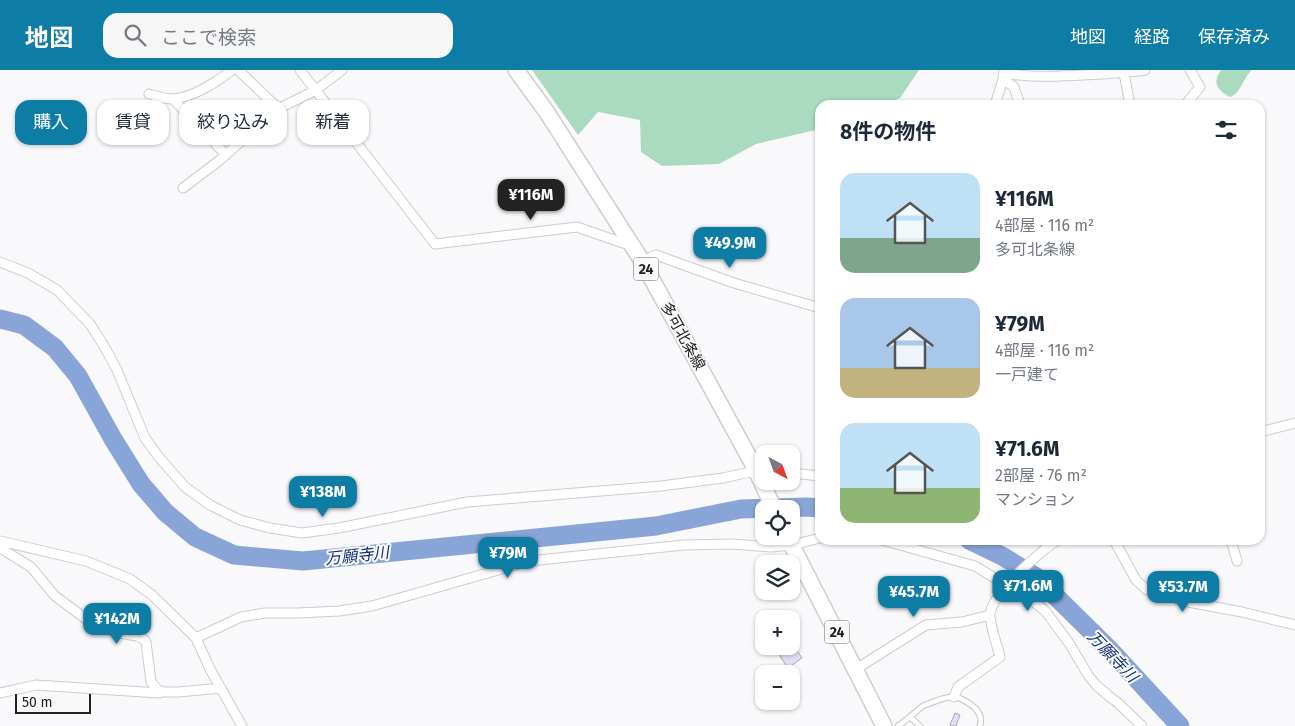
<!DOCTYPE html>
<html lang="ja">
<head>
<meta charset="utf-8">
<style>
	:root { --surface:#fff; --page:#f6f6f7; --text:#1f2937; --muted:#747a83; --accent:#0e7da6 }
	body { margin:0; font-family:"Fira Sans","Noto Sans JP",sans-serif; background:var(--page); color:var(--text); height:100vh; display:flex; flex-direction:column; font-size:19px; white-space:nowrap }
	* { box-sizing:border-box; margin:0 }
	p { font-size:16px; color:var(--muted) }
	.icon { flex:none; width:28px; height:28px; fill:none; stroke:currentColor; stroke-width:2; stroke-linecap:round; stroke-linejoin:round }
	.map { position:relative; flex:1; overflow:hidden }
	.drawer { position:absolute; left:815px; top:30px; width:450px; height:445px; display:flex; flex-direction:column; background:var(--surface); border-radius:15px; box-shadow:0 1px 4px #0004 }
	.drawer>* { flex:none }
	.top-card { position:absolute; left:15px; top:30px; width:475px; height:45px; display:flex; gap:10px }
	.needle { width:32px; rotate:139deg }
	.fabs { position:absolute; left:755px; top:375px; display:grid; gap:10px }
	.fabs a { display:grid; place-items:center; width:45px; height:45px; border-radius:10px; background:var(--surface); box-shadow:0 1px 4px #0004; font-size:25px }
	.scale { position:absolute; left:15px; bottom:12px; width:76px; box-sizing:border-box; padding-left:5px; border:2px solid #212121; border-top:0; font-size:14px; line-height:18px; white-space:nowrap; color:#212121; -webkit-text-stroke:4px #f9f9fc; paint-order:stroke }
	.price { position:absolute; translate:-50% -42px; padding:0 11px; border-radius:10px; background:var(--accent); color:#fff; font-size:16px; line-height:32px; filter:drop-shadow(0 1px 2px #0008) }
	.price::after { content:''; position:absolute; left:50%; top:30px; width:15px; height:11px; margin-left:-8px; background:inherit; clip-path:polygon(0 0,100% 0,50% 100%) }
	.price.selected { background:#222; color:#fff }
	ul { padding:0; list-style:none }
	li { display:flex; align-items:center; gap:15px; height:125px; padding:0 25px }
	li span { display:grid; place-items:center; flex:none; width:140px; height:100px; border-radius:15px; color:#555 }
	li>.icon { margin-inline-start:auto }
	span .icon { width:60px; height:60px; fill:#fffc; stroke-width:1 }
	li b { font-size:21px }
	h2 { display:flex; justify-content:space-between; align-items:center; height:60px; padding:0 25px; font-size:21px }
	.pill { padding:0 18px; border-radius:15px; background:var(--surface); box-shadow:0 1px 4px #0004; font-size:18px; line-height:45px }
	.pill.selected { background:var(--accent); color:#fff }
	header { display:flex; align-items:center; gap:30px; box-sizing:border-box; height:70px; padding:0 25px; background:var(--accent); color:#fff }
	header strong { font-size:24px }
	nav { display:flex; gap:28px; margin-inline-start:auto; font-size:18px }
	.search { width:350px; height:45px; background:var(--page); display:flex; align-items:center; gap:12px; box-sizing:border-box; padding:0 18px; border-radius:15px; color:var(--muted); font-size:19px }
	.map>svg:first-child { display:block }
	.green { fill:#aadac0 }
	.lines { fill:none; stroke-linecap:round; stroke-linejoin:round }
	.river { stroke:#89a4d6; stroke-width:19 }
	.building { fill:#dfdff6; stroke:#a7a7a9 }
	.lane-casing { stroke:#cdcdd0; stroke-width:7 }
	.street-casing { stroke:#cdcdd0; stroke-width:11 }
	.primary-casing { stroke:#cdcdd0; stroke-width:18 }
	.lane { stroke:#fff; stroke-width:4.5 }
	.street { stroke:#fff; stroke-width:9 }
	.primary { stroke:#fff; stroke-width:15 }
	.labels { text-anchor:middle; stroke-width:4; stroke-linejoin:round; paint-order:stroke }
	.shield { fill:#f9f9fc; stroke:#626263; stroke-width:1 }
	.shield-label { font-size:14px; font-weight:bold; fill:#212121 }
	.street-label { font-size:15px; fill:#212121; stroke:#f9f9fc }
	.water-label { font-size:16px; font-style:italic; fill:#13306c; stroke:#f9f9fc }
</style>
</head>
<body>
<header>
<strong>地図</strong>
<div class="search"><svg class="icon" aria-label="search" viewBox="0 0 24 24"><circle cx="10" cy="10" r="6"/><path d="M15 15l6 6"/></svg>ここで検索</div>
<nav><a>地図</a><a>経路</a><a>保存済み</a></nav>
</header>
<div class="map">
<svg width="1295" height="656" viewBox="0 0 1295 656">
	<rect width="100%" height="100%" fill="#f9f9fc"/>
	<!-- green -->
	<path class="green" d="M532,0H919L900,28L885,35H820V59L756,74L719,94L662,96L641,82L640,50L598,42L578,65Z
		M1221,0H1252C1243,8 1241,23 1230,27C1217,20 1212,13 1221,0Z"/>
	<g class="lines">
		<!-- river -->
		<path class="river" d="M0,249L24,255L55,278L78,306L113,369L141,414L165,442L195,467L234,485L303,491L656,456L741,439L807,437L820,438
			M969,470L1002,486L1035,506L1110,580L1180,656"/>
	</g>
	<!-- building -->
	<path class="building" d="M791,572L802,588L788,598L773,576H791Z
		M955,643L960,645L956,656H952L950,655Z"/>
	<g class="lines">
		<!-- lane casing -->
		<g class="lane-casing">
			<path id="lane" d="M911,648L920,656
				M898,656C907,650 916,641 923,636C930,633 947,626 954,627C960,627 971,634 975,638C980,644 982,648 980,656"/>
		</g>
		<!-- street casing -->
		<g class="street-casing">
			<path id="street" d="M238,0L279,39
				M300,0L435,174L577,157L623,173L629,172
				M1004,3C1030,8 1057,6 1083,5C1104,4 1124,3 1145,0
				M1124,3L1130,35
				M1003,9L1014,17L1020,35
				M149,24C156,26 165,29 172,29C192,28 217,12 232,0
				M173,29L226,85
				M995,35L1003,9L1004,0
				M1185,35L1200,17L1190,0
				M183,118L220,90L276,40L316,20L342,0
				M642,191L656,185L734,213L820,238
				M0,192L28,203L57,220L90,254L104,276L117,300L145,368L158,386L185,417L210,435L240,450L270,458L302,463L339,458L467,432L661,416L723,408L759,400
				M1260,362L1295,353
				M791,403L820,406
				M882,470L975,496L1033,531L1046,542L1069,573L1088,605L1096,615L1110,627L1118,633L1142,656
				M1041,470L1050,475
				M1114,470L1136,510L1147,520L1188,532L1242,542L1295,555
				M1231,470L1237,491
				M0,471L86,491L130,509L152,525L196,568L210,599L242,656
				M0,478L31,497L55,526L86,549L96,555L119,563L137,566L142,568L146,572L151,612L158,620L164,622H179L221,618
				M196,568L241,547L265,543H298L339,541L372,536L529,491L684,475L732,474L771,477L792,475L820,468
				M856,599L926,555L962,552L990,545
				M0,623L36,615L159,623L161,621
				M954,627L958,617L1000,587C997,574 991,559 990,546C989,526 1042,479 1058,470"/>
		</g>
		<!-- primary casing -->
		<g class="primary-casing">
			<path id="primary" d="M516,0L546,41L642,191L756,400L774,439
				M787,466L884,656"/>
		</g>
		<!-- lane -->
		<use href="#lane" class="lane"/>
		<!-- street -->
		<use href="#street" class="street"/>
		<!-- primary -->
		<use href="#primary" class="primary"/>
	</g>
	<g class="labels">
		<!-- shield labels -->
		<g class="shield">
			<rect x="633.5" y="187.5" width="25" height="23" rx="4"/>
			<rect x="824.5" y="550.5" width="25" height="23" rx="4"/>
		</g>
		<g class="shield-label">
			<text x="646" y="204">24</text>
			<text x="837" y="567">24</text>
		</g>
		<!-- street labels -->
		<g class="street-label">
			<text transform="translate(683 266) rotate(61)" y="5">多可北条線</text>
		</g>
		<!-- water labels -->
		<g class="water-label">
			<text transform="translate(357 485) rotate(-6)" y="6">万願寺川</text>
			<text transform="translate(1113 586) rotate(46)" y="6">万願寺川</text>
		</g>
	</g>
</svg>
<div class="fabs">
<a><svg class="needle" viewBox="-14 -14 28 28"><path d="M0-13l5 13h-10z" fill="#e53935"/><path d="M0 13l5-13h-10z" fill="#747a83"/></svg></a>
<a><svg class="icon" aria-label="locate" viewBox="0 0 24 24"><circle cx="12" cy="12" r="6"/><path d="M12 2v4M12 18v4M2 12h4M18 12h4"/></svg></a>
<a><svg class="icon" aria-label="layers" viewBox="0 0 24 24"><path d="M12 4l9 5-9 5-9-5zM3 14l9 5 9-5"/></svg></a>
<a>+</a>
<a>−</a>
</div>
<div class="scale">50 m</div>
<b class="price selected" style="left:531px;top:151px">¥116M</b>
<b class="price" style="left:730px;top:199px">¥49.9M</b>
<b class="price" style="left:323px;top:448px">¥138M</b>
<b class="price" style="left:508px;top:509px">¥79M</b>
<b class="price" style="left:1028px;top:542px">¥71.6M</b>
<b class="price" style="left:1183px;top:543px">¥53.7M</b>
<b class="price" style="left:914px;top:548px">¥45.7M</b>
<b class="price" style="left:117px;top:575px">¥142M</b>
<div class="top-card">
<a class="pill selected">購入</a>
<a class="pill">賃貸</a>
<a class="pill">絞り込み</a>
<a class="pill">新着</a>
</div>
<section class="drawer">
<h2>8件の物件<svg class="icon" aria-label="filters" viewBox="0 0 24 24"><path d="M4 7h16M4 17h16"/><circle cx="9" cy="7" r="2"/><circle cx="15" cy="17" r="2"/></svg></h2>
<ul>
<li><span style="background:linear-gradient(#bfe0f5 65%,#7fa58c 0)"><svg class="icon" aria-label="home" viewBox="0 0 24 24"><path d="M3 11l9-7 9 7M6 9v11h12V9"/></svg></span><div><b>¥116M</b><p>4部屋 · 116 m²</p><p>多可北条線</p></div></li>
<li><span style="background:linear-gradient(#a9c7e8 70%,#c2b280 0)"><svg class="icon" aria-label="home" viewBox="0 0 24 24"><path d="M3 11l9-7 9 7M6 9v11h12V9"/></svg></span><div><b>¥79M</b><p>4部屋 · 116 m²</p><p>一戸建て</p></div></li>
<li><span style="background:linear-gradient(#bfe0f5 65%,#8fb573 0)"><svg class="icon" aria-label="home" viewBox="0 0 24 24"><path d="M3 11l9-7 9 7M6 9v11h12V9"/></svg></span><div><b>¥71.6M</b><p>2部屋 · 76 m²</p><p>マンション</p></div></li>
</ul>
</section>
</div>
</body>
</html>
